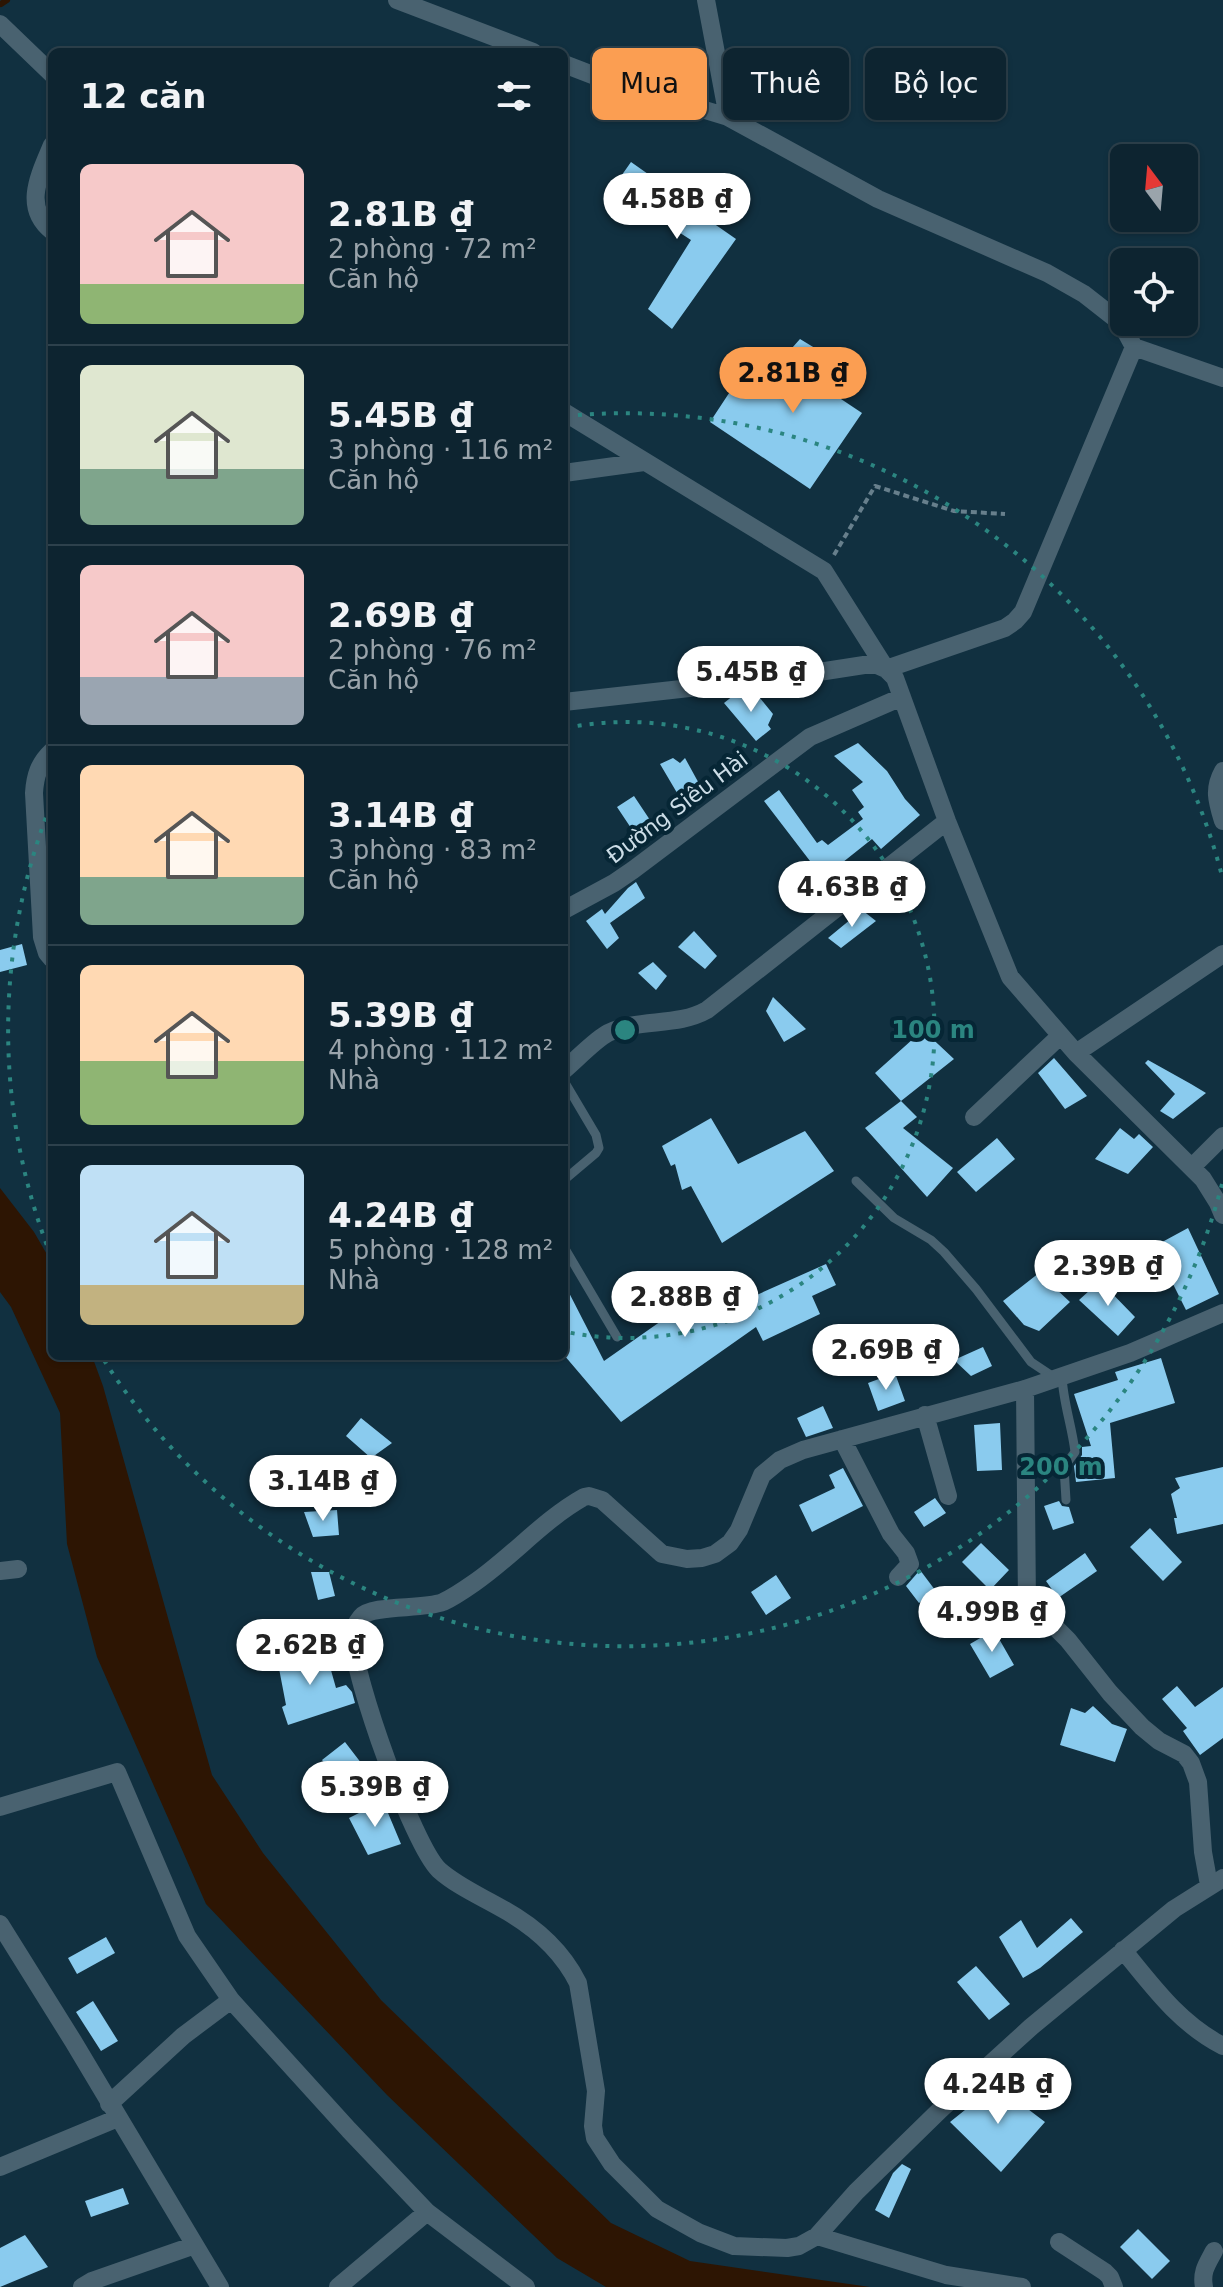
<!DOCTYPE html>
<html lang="vi">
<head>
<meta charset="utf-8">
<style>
	:root { --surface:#0d2430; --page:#162c38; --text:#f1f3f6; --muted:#9aa4ab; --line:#2d414c; --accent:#fb9e52 }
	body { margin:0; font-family:"DejaVu Sans",sans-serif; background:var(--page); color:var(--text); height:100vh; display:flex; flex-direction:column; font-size:30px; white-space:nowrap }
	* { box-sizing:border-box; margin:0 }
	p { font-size:26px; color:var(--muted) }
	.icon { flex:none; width:44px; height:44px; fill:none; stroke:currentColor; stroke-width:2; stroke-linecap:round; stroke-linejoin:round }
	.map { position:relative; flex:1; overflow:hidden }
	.details { position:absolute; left:48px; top:48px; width:520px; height:1312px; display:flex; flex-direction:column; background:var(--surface); border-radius:12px; box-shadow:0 2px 6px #0004,0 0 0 2px var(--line) }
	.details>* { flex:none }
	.top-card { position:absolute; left:592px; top:48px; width:510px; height:72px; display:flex; gap:16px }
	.needle { width:52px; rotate:344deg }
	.fabs { position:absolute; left:1110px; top:144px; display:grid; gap:16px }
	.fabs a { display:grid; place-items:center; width:88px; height:88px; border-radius:12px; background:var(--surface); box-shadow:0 2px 6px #0004,0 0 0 2px var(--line); font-size:40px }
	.price { position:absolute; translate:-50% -68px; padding:0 18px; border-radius:28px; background:#fff; color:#222; font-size:26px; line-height:52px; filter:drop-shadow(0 2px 4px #0008) }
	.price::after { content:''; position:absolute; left:50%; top:48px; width:24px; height:18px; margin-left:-12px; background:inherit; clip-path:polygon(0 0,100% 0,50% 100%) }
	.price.current { background:var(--accent); color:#111 }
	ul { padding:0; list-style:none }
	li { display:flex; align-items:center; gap:24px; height:200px; padding:0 32px }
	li+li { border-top:2px solid var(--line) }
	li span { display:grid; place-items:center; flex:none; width:224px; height:160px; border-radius:12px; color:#555 }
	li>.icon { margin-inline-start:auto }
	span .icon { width:96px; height:96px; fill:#fffc; stroke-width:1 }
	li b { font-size:34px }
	h2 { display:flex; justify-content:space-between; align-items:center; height:96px; padding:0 32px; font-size:34px }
	.tag { padding:0 28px; border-radius:12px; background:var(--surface); box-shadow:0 2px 6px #0004,0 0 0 2px var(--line); font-size:28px; line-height:72px }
	.tag.current { background:var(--accent); color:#111 }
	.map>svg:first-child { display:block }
	.water { fill:#2d1503 }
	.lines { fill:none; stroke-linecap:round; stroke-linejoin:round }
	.stream { stroke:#2d1503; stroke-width:6 }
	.building { fill:#8acbee }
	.path { stroke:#677f8c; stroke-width:4; stroke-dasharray:6 4; stroke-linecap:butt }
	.service { stroke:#496270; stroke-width:9 }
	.minor { stroke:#496270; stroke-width:18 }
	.ring { fill:none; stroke:#2b8580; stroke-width:4; stroke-dasharray:4 8 }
	.labels { text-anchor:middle; stroke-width:8; stroke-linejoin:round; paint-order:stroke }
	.street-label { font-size:22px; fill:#ccdde7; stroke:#062635 }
	.centre { fill:#2b8580; stroke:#062635; stroke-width:4 }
	.ring-label { font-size:24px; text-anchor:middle; font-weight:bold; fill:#2b8580; stroke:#062635; stroke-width:8; stroke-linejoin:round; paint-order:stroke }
</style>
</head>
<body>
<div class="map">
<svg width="1223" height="2287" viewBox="0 0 1223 2287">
	<rect width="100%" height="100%" fill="#113040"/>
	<!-- water -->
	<path class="water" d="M0,1188L34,1232L52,1263V1356H92L103,1386L212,1775L263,1853L381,2000L611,2223L690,2261L870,2287H606L557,2258L387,2095L206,1904L97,1657L67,1544L60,1413L11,1307L0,1292Z"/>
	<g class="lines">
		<!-- stream -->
		<path class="stream" d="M1,4L7,0"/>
	</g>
	<!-- building -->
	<path class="building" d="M631,162L692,205L690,207L736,239L672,329L648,309L691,240L612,189Z
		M800,339L846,367L832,393L862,413L810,489L710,422L737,381L760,398L786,358L784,357Z
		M756,693L773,714L768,725L771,729L756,741L724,703L734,695Z
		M858,743L887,771L905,799L920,815L881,849L872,839L823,878L764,801L779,790L817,843L822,840L828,845L863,819L858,812L864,807L852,790L863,782L834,756Z
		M673,758L680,763L685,758L702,789L683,803L660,764Z
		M634,796L652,823L635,834L617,807Z
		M636,882L645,898L610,923L619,938L607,949L586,921L602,909L605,914L628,888Z
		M862,910L876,921L841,948L828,938Z
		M694,931L717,956L705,969L678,947Z
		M22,944L27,965L0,972V950Z
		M653,962L667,976L656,990L638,973Z
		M773,997L806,1029L784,1042L766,1011Z
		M923,1030L954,1059L901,1101L875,1073Z
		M1054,1058L1087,1096L1065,1109L1038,1073Z
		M1148,1060L1191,1084L1206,1093L1173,1119L1160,1111L1175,1094L1145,1063Z
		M901,1101L917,1117L903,1128L953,1168L927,1197L865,1128Z
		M711,1118L738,1164L805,1131L834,1171L722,1243L691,1186L682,1190L675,1164L671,1166L662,1146Z
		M1120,1128L1134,1139L1139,1134L1153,1147L1128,1174L1095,1159Z
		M997,1138L1015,1159L976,1192L957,1172Z
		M1188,1228L1219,1294L1186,1310L1172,1282L1176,1280L1153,1247Z
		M826,1264L836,1285L812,1296L820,1314L763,1341L756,1327L621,1422L564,1355V1283L604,1361L714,1284L732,1306Z
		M1039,1273L1070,1302L1039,1331L1024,1325L1003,1301Z
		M1100,1281L1135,1317L1118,1336L1079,1300Z
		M983,1347L992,1366L971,1376L954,1360Z
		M1161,1358L1175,1403L1110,1423L1115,1478L1076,1482L1074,1466L1082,1455V1447L1091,1446L1074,1394L1118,1380L1115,1372Z
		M895,1373L905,1401L878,1411L868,1383Z
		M823,1406L833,1428L806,1437L797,1418Z
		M361,1418L392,1443L371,1458L346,1436Z
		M1000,1423L1002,1470L977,1471L974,1425Z
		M1223,1467V1524L1177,1534L1174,1518H1177L1171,1494L1180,1488L1175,1478Z
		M843,1468L863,1506L812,1532L799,1505L835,1488L829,1475Z
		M935,1498L946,1513L924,1527L914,1512Z
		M1059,1501L1062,1506L1069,1507L1074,1523L1053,1530L1044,1506Z
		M337,1510L339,1535L313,1537L304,1512Z
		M1150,1528L1182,1562L1163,1581L1130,1547Z
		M981,1543L1009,1570L990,1590L962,1562Z
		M1085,1553L1097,1571L1058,1598L1046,1581Z
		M920,1570L935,1590L919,1603L906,1586Z
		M311,1572H329L335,1596L318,1600Z
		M776,1575L791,1598L766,1615L751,1592Z
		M994,1630L1014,1665L990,1678L970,1644Z
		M325,1649L336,1688L346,1685L352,1692L355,1703L288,1725L282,1707L286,1705L277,1658Z
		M1177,1686L1195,1707L1223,1687V1738L1200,1755L1183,1731L1187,1728L1162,1699Z
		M1093,1706L1112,1724L1127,1729L1115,1762L1060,1745L1071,1708L1085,1713Z
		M345,1742L365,1768L337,1779L322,1760Z
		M383,1801L401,1844L368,1855L349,1818Z
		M1071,1918L1083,1932L1040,1968L1023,1978L999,1937L1021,1920L1037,1948Z
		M106,1937L115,1953L77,1974L68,1958Z
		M976,1966L1010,2004L989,2020L957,1982Z
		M93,2001L118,2041L101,2051L76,2012Z
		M996,2085L1045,2122L1001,2172L950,2122Z
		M902,2164L911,2169L889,2218L875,2210L893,2173Z
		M123,2188L129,2204L91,2217L85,2201Z
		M1138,2229L1170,2261L1152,2279L1120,2247Z
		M25,2235L48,2267L0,2287V2248Z"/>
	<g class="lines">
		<!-- path -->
		<path class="path" d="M834,555L875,486L954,511L1005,514"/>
		<!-- service -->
		<path class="service" d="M564,1081L596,1135L599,1148L596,1153L564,1180
			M856,1181L894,1218L931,1240L944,1252L976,1289L1031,1362L1055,1378
			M564,1247L617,1337
			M1062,1376C1063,1402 1072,1426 1075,1452L1064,1467L1066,1500"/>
		<!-- minor -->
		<path class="minor" d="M397,0L533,52
			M706,0L728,117
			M0,24L52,74
			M564,64L603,79L728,117L878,199L1047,273L1084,294L1121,323L1134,347L1223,378
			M52,145C40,174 22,207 52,231
			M564,412L824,571L886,669L895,678L947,821L1010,977L1076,1053L1203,1179L1218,1203L1223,1215
			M564,473L644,462
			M564,702L780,678L864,665H877L886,669L1005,628L1015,621L1023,612L1134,347
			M52,751C39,763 35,776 34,793L42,937L47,953L52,959
			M1223,771C1213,789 1217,801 1223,821
			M564,910L614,883L633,870L810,737L902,697
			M1076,1053L1223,954
			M564,1070C576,1060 596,1039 608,1033C639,1018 677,1027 707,1010L947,821
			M974,1117L1060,1036
			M1192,1167L1223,1136
			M1223,1313L1130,1353L1025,1389L803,1450L780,1460L762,1475L739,1530L730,1543L715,1554L702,1558L687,1559L662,1554L602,1500L589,1496L584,1497C543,1520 512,1557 474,1583C464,1590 454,1597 443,1602C423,1610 372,1604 361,1617C356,1623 352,1630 353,1639C353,1676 413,1845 439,1870C457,1886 480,1896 501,1908C534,1926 561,1949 578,1983L596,2091L593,2126L595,2138L612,2164L657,2209L700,2233L734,2246L787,2248L799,2246L817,2236L856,2192L941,2109L1031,2027L1174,1909L1223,1878
			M1025,1389L1027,1605L1052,1624L1068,1640L1110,1693L1142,1727L1159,1741L1184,1754L1191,1763L1198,1782L1203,1852L1209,1885
			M925,1415L948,1496
			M842,1439L891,1534L906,1553L910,1564L898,1577
			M0,1571L18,1569
			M0,1807L117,1772L187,1936L231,2000L349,2130L427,2212L526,2287
			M0,1924L73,2041L220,2287
			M1123,1950C1153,1987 1180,2024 1223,2046
			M109,2104L183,2036L231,2000
			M0,2167L118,2118
			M817,2236L946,2275L1022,2287
			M1059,2242L1105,2272L1110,2277L1114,2287
			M82,2287L92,2281L195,2245
			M338,2287L427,2212
			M1204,2287C1201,2272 1207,2264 1214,2251"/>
	</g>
	<!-- distance rings -->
	<g class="ring">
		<path d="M566 728A308 308 0 1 1 566 1332"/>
		<path d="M1222 1184A617 617 0 0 1 102 1357M51 1256A617 617 0 0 1 51 804M566 416A617 617 0 0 1 1222 876"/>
	</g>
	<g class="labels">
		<!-- street labels -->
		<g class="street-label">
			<text transform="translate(677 807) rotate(-37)" y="8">Đường Siêu Hài</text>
		</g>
	</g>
	<circle cx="625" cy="1030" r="12" class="centre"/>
	<g class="ring-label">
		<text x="933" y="1038">100 m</text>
		<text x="1061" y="1475">200 m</text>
	</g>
</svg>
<div class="fabs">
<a><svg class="needle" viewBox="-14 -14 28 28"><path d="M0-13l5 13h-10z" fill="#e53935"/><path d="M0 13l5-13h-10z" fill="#9aa4ab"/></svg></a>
<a><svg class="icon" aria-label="locate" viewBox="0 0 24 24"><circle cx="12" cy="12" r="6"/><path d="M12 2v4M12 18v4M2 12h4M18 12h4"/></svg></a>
</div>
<b class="price" style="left:677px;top:241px">4.58B ₫</b>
<b class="price current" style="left:793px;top:415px">2.81B ₫</b>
<b class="price" style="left:751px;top:714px">5.45B ₫</b>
<b class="price" style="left:852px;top:929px">4.63B ₫</b>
<b class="price" style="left:1108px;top:1308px">2.39B ₫</b>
<b class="price" style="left:685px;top:1339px">2.88B ₫</b>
<b class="price" style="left:886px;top:1392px">2.69B ₫</b>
<b class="price" style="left:323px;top:1523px">3.14B ₫</b>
<b class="price" style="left:992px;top:1654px">4.99B ₫</b>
<b class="price" style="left:310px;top:1687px">2.62B ₫</b>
<b class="price" style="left:375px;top:1829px">5.39B ₫</b>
<b class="price" style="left:998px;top:2126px">4.24B ₫</b>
<div class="top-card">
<a class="tag current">Mua</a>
<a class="tag">Thuê</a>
<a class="tag">Bộ lọc</a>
</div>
<section class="details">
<h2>12 căn<svg class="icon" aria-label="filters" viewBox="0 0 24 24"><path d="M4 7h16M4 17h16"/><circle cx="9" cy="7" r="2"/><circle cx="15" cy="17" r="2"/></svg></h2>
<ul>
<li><span style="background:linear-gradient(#f6c9c9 75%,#8fb573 0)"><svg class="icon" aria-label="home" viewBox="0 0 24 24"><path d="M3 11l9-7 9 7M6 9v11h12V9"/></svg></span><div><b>2.81B ₫</b><p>2 phòng · 72 m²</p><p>Căn hộ</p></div></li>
<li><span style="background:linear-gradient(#dfe7d0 65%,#7fa58c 0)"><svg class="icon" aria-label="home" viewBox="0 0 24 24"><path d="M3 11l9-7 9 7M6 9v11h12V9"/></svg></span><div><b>5.45B ₫</b><p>3 phòng · 116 m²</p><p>Căn hộ</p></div></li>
<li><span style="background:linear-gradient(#f6c9c9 70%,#9aa5b1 0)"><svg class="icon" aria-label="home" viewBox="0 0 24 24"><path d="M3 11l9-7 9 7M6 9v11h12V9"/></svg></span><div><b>2.69B ₫</b><p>2 phòng · 76 m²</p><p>Căn hộ</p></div></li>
<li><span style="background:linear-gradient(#ffd9b3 70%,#7fa58c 0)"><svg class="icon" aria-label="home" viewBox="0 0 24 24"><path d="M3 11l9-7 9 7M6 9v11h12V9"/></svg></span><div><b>3.14B ₫</b><p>3 phòng · 83 m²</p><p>Căn hộ</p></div></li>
<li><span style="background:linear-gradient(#ffd9b3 60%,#8fb573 0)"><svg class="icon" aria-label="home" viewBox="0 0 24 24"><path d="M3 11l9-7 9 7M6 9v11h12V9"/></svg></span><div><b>5.39B ₫</b><p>4 phòng · 112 m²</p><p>Nhà</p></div></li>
<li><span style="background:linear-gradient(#bfe0f5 75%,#c2b280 0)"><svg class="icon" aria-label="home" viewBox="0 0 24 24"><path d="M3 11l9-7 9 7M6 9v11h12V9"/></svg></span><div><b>4.24B ₫</b><p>5 phòng · 128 m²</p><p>Nhà</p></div></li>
</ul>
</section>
</div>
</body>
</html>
